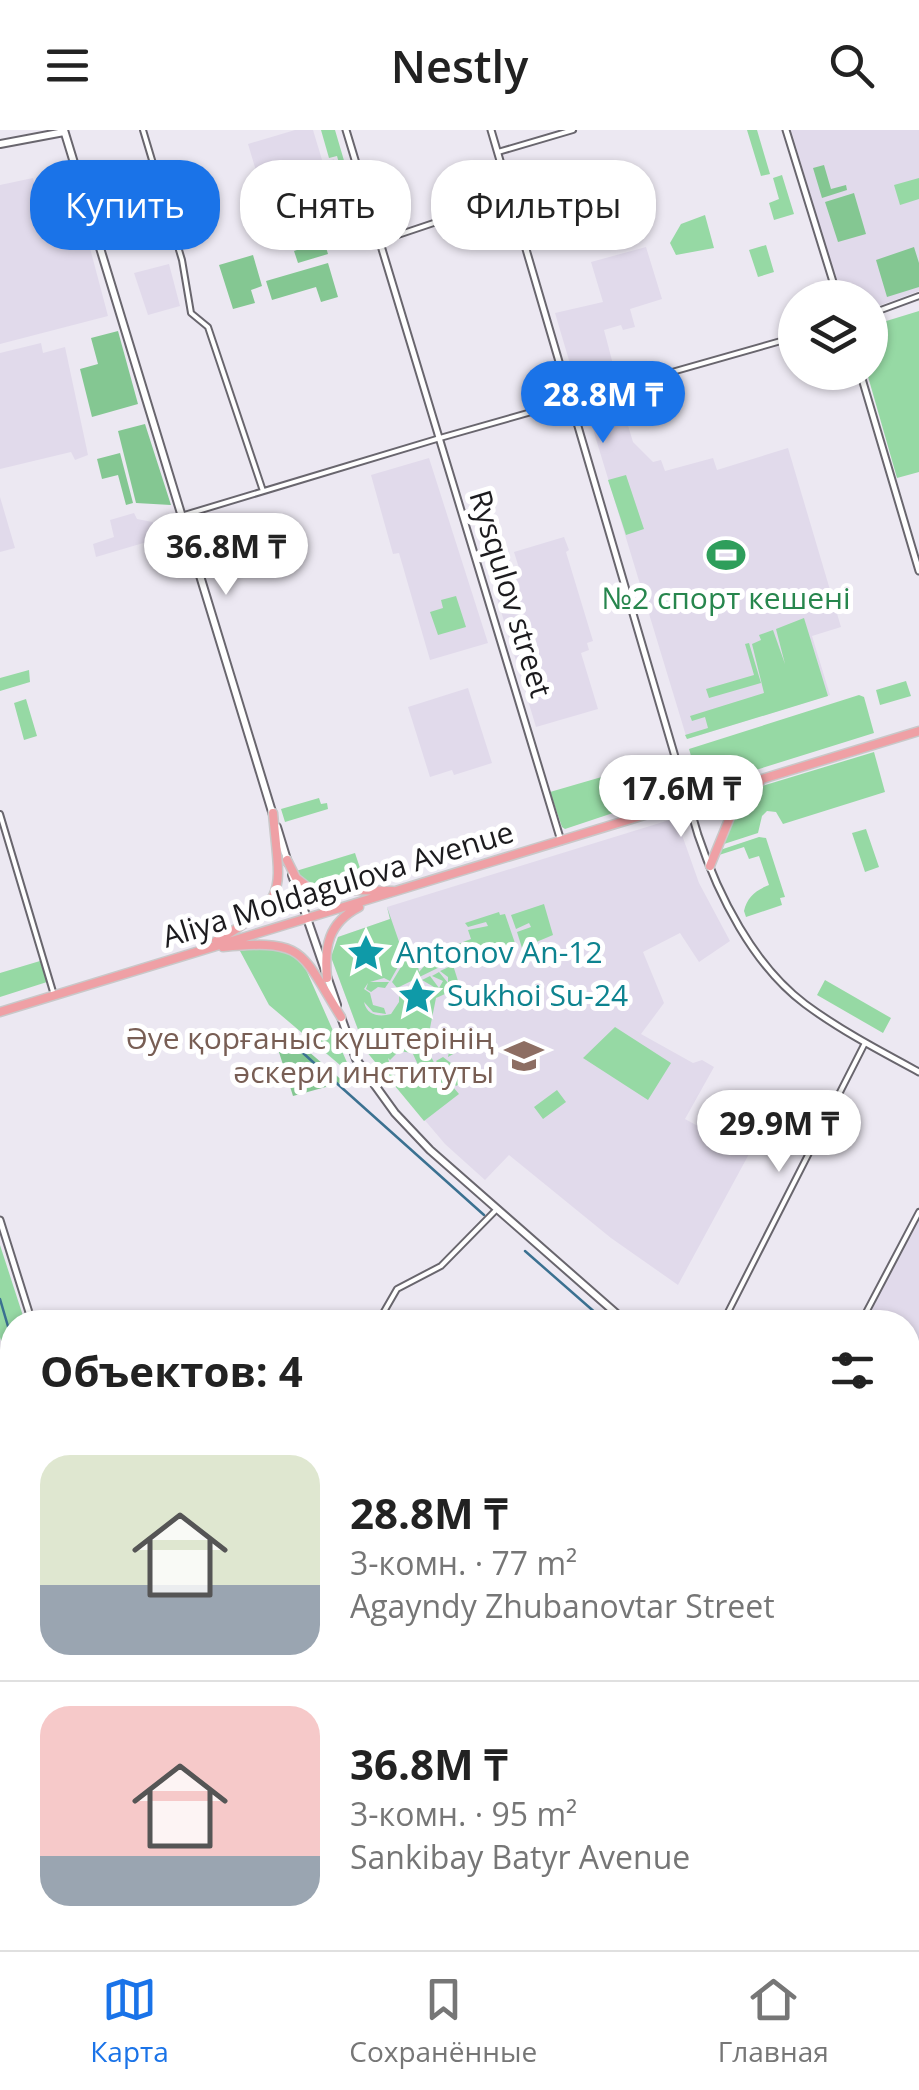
<!DOCTYPE html>
<html lang="ru">
<head>
<meta charset="utf-8">
<style>
	:root { --surface:#fff; --page:#f2f2f2; --text:#222; --muted:#767676; --line:#e0e0e0; --accent:#1a73e8 }
	body { margin:0; font-family:"Open Sans",sans-serif; background:var(--page); color:var(--text); height:100vh; display:flex; flex-direction:column; font-size:38px; white-space:nowrap }
	* { box-sizing:border-box; margin:0 }
	p { font-size:32px; color:var(--muted) }
	.icon { flex:none; width:55px; height:55px; fill:none; stroke:currentColor; stroke-width:2; stroke-linecap:round; stroke-linejoin:round }
	.map { position:relative; flex:1; overflow:hidden }
	.details { position:absolute; left:0px; top:1180px; width:920px; height:640px; display:flex; flex-direction:column; background:var(--surface); border-radius:40px 40px 0 0; box-shadow:0 2px 8px #0004 }
	.details>* { flex:none }
	.top-card { position:absolute; left:30px; top:30px; width:860px; height:90px; display:flex; gap:20px }
	.tools { position:absolute; left:778px; top:150px; display:grid; gap:20px }
	.tools a { display:grid; place-items:center; width:110px; height:110px; border-radius:50%; background:var(--surface); box-shadow:0 2px 8px #0004; font-size:50px }
	.price { position:absolute; translate:-50% -85px; padding:0 22px; border-radius:35px; background:#fff; color:#222; font-size:32px; line-height:65px; filter:drop-shadow(0 2px 5px #0008) }
	.price::after { content:''; position:absolute; left:50%; top:60px; width:30px; height:22px; margin-left:-15px; background:inherit; clip-path:polygon(0 0,100% 0,50% 100%) }
	.price.on { background:var(--accent); color:#fff }
	ul { padding:0; list-style:none }
	li { display:flex; align-items:center; gap:30px; height:250px; padding:0 40px }
	li+li { border-top:2px solid var(--line) }
	li span { display:grid; place-items:center; flex:none; width:280px; height:200px; border-radius:30px; color:#555 }
	li>.icon { margin-inline-start:auto }
	span .icon { width:120px; height:120px; fill:#fffc; stroke-width:1 }
	li b { font-size:42px }
	h2 { display:flex; justify-content:space-between; align-items:center; height:120px; padding:0 40px; font-size:42px }
	.tag { padding:0 35px; border-radius:40px; background:var(--surface); box-shadow:0 2px 8px #0004; font-size:35px; line-height:90px }
	.tag.on { background:var(--accent); color:#fff }
	header { display:flex; justify-content:space-between; align-items:center; height:130px; padding:0 40px; background:var(--surface); font-size:45px; font-weight:600 }
	.tabs { display:flex; justify-content:space-around; align-items:center; height:140px; border-top:2px solid var(--line); background:var(--surface); font-size:28px; color:var(--muted) }
	.tabs a { display:grid; justify-items:center; gap:5px }
	.tabs .on { color:var(--accent) }
	.map>svg:first-child { display:block }
	.built { fill:#e1daeb }
	.green { fill:#96d9a4; fill-rule:evenodd }
	.forest { fill:#84c792 }
	.lines { fill:none; stroke-linecap:round; stroke-linejoin:round }
	.stream { stroke:#3b7191; stroke-width:2.5 }
	.minor-casing { stroke:#69666e; stroke-width:8 }
	.tertiary-casing { stroke:#69666e; stroke-width:9 }
	.secondary-casing { stroke:#69666e; stroke-width:10 }
	.primary-casing { stroke:#c9c8c9; stroke-width:11 }
	.minor { stroke:#fff; stroke-width:4 }
	.tertiary { stroke:#fff; stroke-width:5 }
	.secondary { stroke:#fff; stroke-width:6 }
	.primary { stroke:#efa0a5; stroke-width:8 }
	.labels { text-anchor:middle; stroke-width:10; stroke-linejoin:round; paint-order:stroke }
	.street-label { font-size:30px; fill:#1c1b1e; stroke:#fff }
	.leisure-label { font-size:30px; fill:#27864d; stroke:#fff }
	.culture-label { font-size:30px; fill:#0d838f; stroke:#fff; text-anchor:start }
	.education-label { font-size:30px; fill:#785e54; stroke:#fff; text-anchor:end }
</style>
</head>
<body>
<header><svg class="icon" aria-label="menu" viewBox="0 0 24 24"><path d="M4 6h16M4 12h16M4 18h16"/></svg>Nestly<svg class="icon" aria-label="search" viewBox="0 0 24 24"><circle cx="10" cy="10" r="6"/><path d="M15 15l6 6"/></svg></header>
<div class="map">
<svg width="919" height="1820" viewBox="0 0 919 1820">
	<rect width="100%" height="100%" fill="#ece8f2"/>
	<!-- built -->
	<path class="built" d="M295,0H313L329,53L325,32L334,29L342,54L331,61L334,70L286,85L280,66L265,71L248,14Z
		M791,0H919V161L870,179V168L841,167Z
		M33,48L49,112L86,103L108,186L0,214V55Z
		M646,117L662,169L630,179L635,197L623,200L621,195L604,200L615,242L576,254L555,183L603,172L591,132Z
		M169,134L180,176L148,185L134,143Z
		M41,213L43,223L65,217L88,325L75,330L71,322L0,339V223Z
		M609,269H620L633,312L653,332L661,330L665,341L713,328L717,340L788,318L841,497L812,506L830,565L687,609L586,276Z
		M429,328L488,513L430,530L399,423L393,424L371,345Z
		M0,367L15,418L0,422Z
		M134,383L137,389L163,394L167,406L96,427L93,414L114,407L110,390Z
		M564,407L569,420L566,422L593,511L587,513L589,520L581,523L598,579L536,597L494,458L517,451L514,440L519,438L514,422Z
		M468,558L492,633L454,645L452,640L430,647L408,577Z
		M676,688L699,753L730,811L699,832L680,803L643,822L664,873L641,904L693,933L702,930L714,937L685,989L749,1024L678,1155L611,1108L509,1025L485,1050L445,1014L366,921L331,827L338,807L390,789L387,777Z
		M919,1091V1223L908,1217V1192H864Z
		M919,1570V1820H768L761,1808H908V1594Z
		M38,1808H88L93,1820H8Z
		M163,1808H213L218,1820H137Z"/>
	<!-- green -->
	<path class="green" d="M321,0H335L355,68L337,74L334,63L345,55L337,26L329,28Z
		M747,0H757L770,44L761,46Z
		M782,45L794,84L774,90L769,73L779,69L773,48Z
		M919,48V69L900,75L894,55Z
		M705,85L714,118L676,125L670,113L681,94Z
		M766,115L774,142L758,147L749,120Z
		M919,181V342L897,348L867,243L870,242V196Z
		M626,345L644,399L626,405L608,350Z
		M456,466L466,497L438,505L430,482L443,478L441,470Z
		M804,488L828,566L687,609L685,605L708,598L705,587L692,591L690,586L764,563L752,514L761,510L759,505L773,500L785,534L776,499Z
		M749,513L761,553L709,568L706,559L754,545L745,514Z
		M29,540L30,552L0,561V548Z
		M906,551L911,566L880,575L876,560Z
		M859,565L864,567L874,603L714,653C695,654 694,634 689,619Z
		M26,569L37,606L24,610L14,573Z
		M874,622L885,662L783,694L776,682L767,681L762,686L758,703L724,714L737,680L759,657Z
		M667,628L671,629L678,658L676,663L629,675L628,678L565,699L562,697L550,662Z
		M319,668L321,674L327,673L328,679L285,692L281,679Z
		M866,699L879,737L865,742L852,703Z
		M759,707L766,708L785,767L780,768L782,775L746,787L744,781C747,767 756,760 769,755L759,726L749,729L744,717L719,725L717,721Z
		M355,723L365,753C341,757 311,766 296,741Z
		M544,774L553,805L522,818L517,802L531,797L529,793L516,799L511,785Z
		M387,777L404,826L390,851L384,848L370,852H389L385,858L378,857L371,862L366,859L368,853L364,859L370,863L373,875L384,878L386,884L373,882L364,872C367,886 380,887 391,884L399,872V861L421,850L432,867L436,864L434,857L422,850L430,846L439,858L443,851L432,846L439,842L448,853V847L440,841L453,835L458,851L445,864L436,868C425,925 421,919 459,964L424,991L366,921L331,827L338,807L390,789ZM407,911L419,937L414,947L403,950L392,944L388,928L390,930L399,921L412,923Z
		M499,782L500,785L505,784L517,819L503,824L495,817L467,826L463,812L471,809L468,800L488,796L486,792L468,797L465,793Z
		M461,813L464,826L449,832L450,826L444,824L442,830L448,833L397,858L392,852L407,827L405,818L411,831L417,830L419,842L427,833L422,828L427,824Z
		M265,817C280,817 294,824 304,835L353,946L269,875L240,821Z
		M40,831L47,852L0,867V843Z
		M825,850L891,888L883,903L817,865Z
		M615,897L671,933L648,970L583,928Z
		M476,899L474,912L448,927L453,900Z
		M443,927L469,947L456,956L436,931Z
		M557,960L566,972L543,989L534,977Z
		M0,1115L25,1192H12V1248L0,1207Z"/>
	<!-- forest -->
	<path class="forest" d="M824,35L831,59L846,55L847,60L822,68L813,38Z
		M854,63L866,104L838,112L825,72Z
		M324,111L328,124L298,133L294,121Z
		M914,117L919,133V157L887,167L876,130Z
		M253,125L262,156L251,160L255,173L233,179L219,135Z
		M328,133L338,167L321,172L316,157L272,170L266,151Z
		M118,201L138,274L92,287L80,239L98,234L91,208Z
		M145,294L171,375L136,373L118,301Z
		M120,323L133,373L126,375L118,345L102,349L97,329Z
		M282,908L294,909L344,952L293,966L277,916Z"/>
	<g class="lines">
		<!-- stream -->
		<path class="stream" d="M294,915L484,1085
			M525,1121L606,1192
			M0,1169L12,1210
			M0,1315L10,1312
			M7,1341L12,1339
			M908,1457L919,1467"/>
		<!-- minor casing -->
		<g class="minor-casing">
			<path id="minor" d="M143,0L182,130L191,183L208,197L263,361
				M498,22L573,0
				M88,71L158,48
				M380,111L511,67
				M870,184L919,166
				M181,386L440,308L795,207
				M0,684L54,865
				M378,1192L397,1159L441,1136L496,1080
				M723,1192L865,913
				M861,1192L919,1082
				M908,1314L919,1320
				M0,1452L12,1448
				M908,1554L919,1532
				M638,1820L657,1808"/>
		</g>
		<!-- tertiary casing -->
		<g class="tertiary-casing">
			<path id="tertiary" d="M346,0L561,711
				M491,0L698,705C718,765 753,835 805,874C840,900 880,921 919,942
				M786,0L838,168
				M860,242L919,441
				M0,1090L32,1192
				M0,1227L12,1268
				M0,1325L12,1321
				M0,1734L12,1729
				M498,1808L510,1820
				M548,1808L560,1820"/>
		</g>
		<!-- secondary casing -->
		<g class="secondary-casing">
			<path id="secondary" d="M64,0L273,685
				M0,14L64,2
				M277,697L288,733
				M292,745L337,875
				M341,887L356,929L395,983L430,1020L626,1192
				M908,1441L919,1451"/>
		</g>
		<!-- primary casing -->
		<g class="primary-casing">
			<path id="primary" d="M287,730L296,748L310,759L393,761
				M710,736L735,675L760,652
				M216,811C291,767 280,764 273,683
				M223,817C306,809 300,821 341,887
				M327,848C324,817 328,793 359,777
				M0,882L919,601"/>
		</g>
		<!-- minor -->
		<use href="#minor" class="minor"/>
		<!-- tertiary -->
		<use href="#tertiary" class="tertiary"/>
		<!-- secondary -->
		<use href="#secondary" class="secondary"/>
		<!-- primary -->
		<use href="#primary" class="primary"/>
	</g>
	<!-- icons -->
	<defs>
		<g id="stadium-bare" transform="scale(3)"><path d="M0-5a6.5 5 0 1 0 0 10a6.5 5 0 1 0 0-10ZM-3.5-1.8h7v3.6h-7Z" fill="#2e9e5b" stroke="#fff" stroke-width="2.5" paint-order="stroke"/></g>
		<g id="sight-bare" transform="scale(3)"><path d="M0-6L1.8-2.2L6-1.7L2.9 1.2L3.7 5.4L0 3.3L-3.7 5.4L-2.9 1.2L-6-1.7L-1.8-2.2Z" fill="#0f9aa8" stroke="#fff" stroke-width="2.5" paint-order="stroke"/></g>
		<g id="university-bare" transform="scale(3)"><path d="M0-5L7-2L0 1L-7-2ZM-4 1L0 2.5L4 1V4Q0 6-4 4Z" fill="#8d6e63" stroke="#fff" stroke-width="2.5" paint-order="stroke"/></g>
	</defs>
	<g fill-rule="evenodd">
		<use href="#stadium-bare" x="726" y="425"/>
		<use href="#sight-bare" x="366" y="823"/>
		<use href="#sight-bare" x="417" y="866"/>
		<use href="#university-bare" x="524" y="926"/>
	</g>
	<g class="labels">
		<!-- street labels -->
		<g class="street-label">
			<text transform="translate(510 464) rotate(73)" y="10">Rysqulov street</text>
			<text transform="translate(338 755) rotate(-17)" y="10">Aliya Moldagulova Avenue</text>
		</g>
		<!-- leisure labels -->
		<g class="leisure-label">
			<text x="726" y="479">№2 спорт кешені</text>
		</g>
		<!-- culture labels -->
		<g class="culture-label">
			<text x="396" y="833">Antonov An-12</text>
			<text x="447" y="876">Sukhoi Su-24</text>
		</g>
		<!-- education labels -->
		<g class="education-label">
			<text x="494" y="919">Әуе қорғаныс күштерінің<tspan x="494" dy="34">әскери институты</tspan></text>
		</g>
	</g>
</svg>
<div class="tools">
<a><svg class="icon" aria-label="layers" viewBox="0 0 24 24"><path d="M12 4l9 5-9 5-9-5zM3 14l9 5 9-5"/></svg></a>
</div>
<b class="price on" style="left:603px;top:316px">28.8M ₸</b>
<b class="price" style="left:226px;top:468px">36.8M ₸</b>
<b class="price" style="left:681px;top:710px">17.6M ₸</b>
<b class="price" style="left:779px;top:1045px">29.9M ₸</b>
<div class="top-card">
<a class="tag on">Купить</a>
<a class="tag">Снять</a>
<a class="tag">Фильтры</a>
</div>
<section class="details">
<h2>Объектов: 4<svg class="icon" aria-label="filters" viewBox="0 0 24 24"><path d="M4 7h16M4 17h16"/><circle cx="9" cy="7" r="2"/><circle cx="15" cy="17" r="2"/></svg></h2>
<ul>
<li><span style="background:linear-gradient(#dfe7d0 65%,#9aa5b1 0)"><svg class="icon" aria-label="home" viewBox="0 0 24 24"><path d="M3 11l9-7 9 7M6 9v11h12V9"/></svg></span><div><b>28.8M ₸</b><p>3-комн. · 77 m²</p><p>Agayndy Zhubanovtar Street</p></div></li>
<li><span style="background:linear-gradient(#f6c9c9 75%,#9aa5b1 0)"><svg class="icon" aria-label="home" viewBox="0 0 24 24"><path d="M3 11l9-7 9 7M6 9v11h12V9"/></svg></span><div><b>36.8M ₸</b><p>3-комн. · 95 m²</p><p>Sankibay Batyr Avenue</p></div></li>
</ul>
</section>
</div>
<nav class="tabs">
<a class="on"><svg class="icon" aria-label="map" viewBox="0 0 24 24"><path d="M3 6l6-2 6 2 6-2v14l-6 2-6-2-6 2zM9 4v14M15 6v14"/></svg>Карта</a>
<a><svg class="icon" aria-label="saved" viewBox="0 0 24 24"><path d="M7 4h10v16l-5-4-5 4z"/></svg>Сохранённые</a>
<a><svg class="icon" aria-label="home" viewBox="0 0 24 24"><path d="M3 11l9-7 9 7M6 9v11h12V9"/></svg>Главная</a>
</nav>
</body>
</html>
